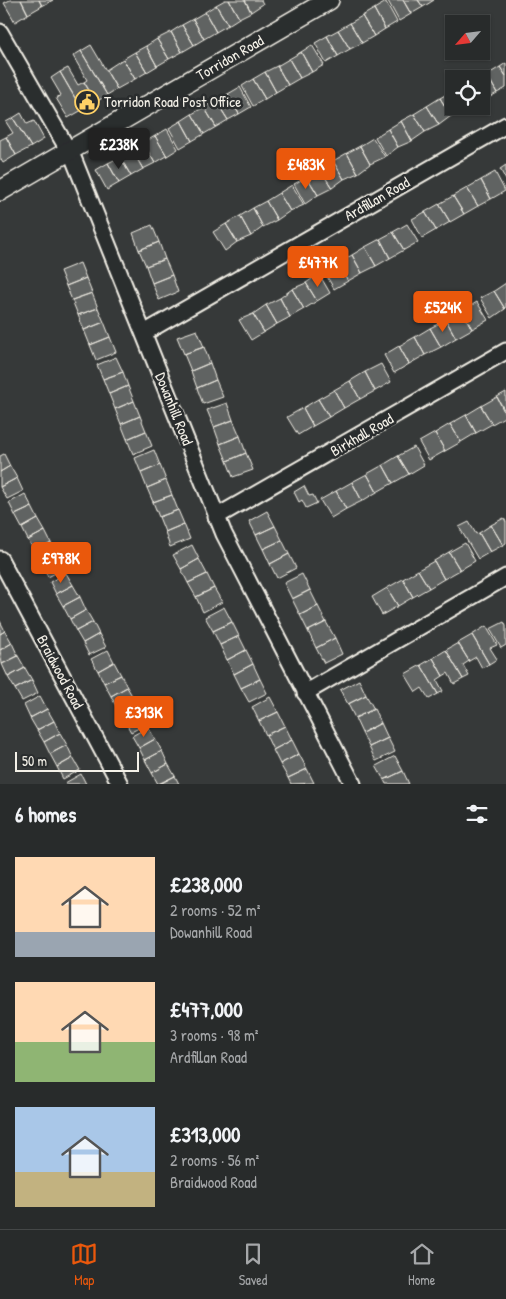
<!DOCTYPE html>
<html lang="en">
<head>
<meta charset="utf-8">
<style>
	:root { --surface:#282b2b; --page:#343737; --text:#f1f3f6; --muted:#a5a7a9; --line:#444747; --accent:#ea580c }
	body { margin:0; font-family:"Patrick Hand",sans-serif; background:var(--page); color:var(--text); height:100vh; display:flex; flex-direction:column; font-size:19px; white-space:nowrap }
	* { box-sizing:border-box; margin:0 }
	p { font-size:16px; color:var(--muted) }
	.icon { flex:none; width:28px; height:28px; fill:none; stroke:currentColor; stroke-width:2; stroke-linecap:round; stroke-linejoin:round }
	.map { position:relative; height:784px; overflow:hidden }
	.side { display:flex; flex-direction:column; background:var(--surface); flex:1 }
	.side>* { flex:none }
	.needle { width:32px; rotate:242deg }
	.tools { position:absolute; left:445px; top:15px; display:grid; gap:10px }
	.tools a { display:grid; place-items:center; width:45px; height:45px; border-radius:0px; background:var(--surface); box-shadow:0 1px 4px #0004,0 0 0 1px var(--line); font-size:25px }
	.scale { position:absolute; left:15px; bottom:12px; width:124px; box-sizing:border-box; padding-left:5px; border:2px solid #f4f1e8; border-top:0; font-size:14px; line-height:18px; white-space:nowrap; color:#f4f1e8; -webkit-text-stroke:4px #2a2d2e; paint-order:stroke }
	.price { position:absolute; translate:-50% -42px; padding:0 11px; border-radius:5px; background:var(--accent); color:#fff; font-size:16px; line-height:32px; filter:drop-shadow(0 1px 2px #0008) }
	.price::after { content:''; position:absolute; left:50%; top:30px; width:15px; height:11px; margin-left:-8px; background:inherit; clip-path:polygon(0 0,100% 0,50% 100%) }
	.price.on { background:#222; color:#fff }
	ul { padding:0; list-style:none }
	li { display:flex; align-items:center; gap:15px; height:125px; padding:0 15px }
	li span { display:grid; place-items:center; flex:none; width:140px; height:100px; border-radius:0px; color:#555 }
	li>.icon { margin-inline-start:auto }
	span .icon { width:60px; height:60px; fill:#fffc; stroke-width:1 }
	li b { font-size:21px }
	h2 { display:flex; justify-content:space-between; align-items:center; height:60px; padding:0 15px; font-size:21px }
	.menu { display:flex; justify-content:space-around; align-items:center; height:70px; border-top:1px solid var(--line); background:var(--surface); font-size:14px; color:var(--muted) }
	.menu a { display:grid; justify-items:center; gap:2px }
	.menu .on { color:var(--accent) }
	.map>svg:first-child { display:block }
	.building { fill:#616362; stroke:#f4f1e8 }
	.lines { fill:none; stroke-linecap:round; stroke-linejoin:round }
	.minor-casing { stroke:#f4f1e8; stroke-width:19 }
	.tertiary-casing { stroke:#f4f1e8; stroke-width:22 }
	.minor { stroke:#2a2d2e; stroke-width:15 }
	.tertiary { stroke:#2a2d2e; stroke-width:19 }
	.labels { text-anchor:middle; stroke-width:5; stroke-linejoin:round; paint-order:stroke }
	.street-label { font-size:15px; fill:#f4f1e8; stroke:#2a2d2e }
	.poi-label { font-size:15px; fill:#f4f1e8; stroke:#2a2d2e; text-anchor:start }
</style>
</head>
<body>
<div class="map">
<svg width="506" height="784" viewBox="0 0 506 784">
	<rect width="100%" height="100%" fill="#363939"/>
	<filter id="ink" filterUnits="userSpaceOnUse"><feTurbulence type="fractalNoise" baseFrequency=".02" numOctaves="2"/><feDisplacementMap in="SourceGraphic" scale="10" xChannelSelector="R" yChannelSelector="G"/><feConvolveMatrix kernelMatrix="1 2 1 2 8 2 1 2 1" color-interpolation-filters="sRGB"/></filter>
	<g filter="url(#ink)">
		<!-- building -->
		<path class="building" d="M10,0H21L28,14L15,22L4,3Z
			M21,0H39L42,6L28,14Z
			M39,0H53L42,6Z
			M225,0H229L239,18L228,25L216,5Z
			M229,0H245L251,12L239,18Z
			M245,0H261L263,4L251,12Z
			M390,0H403L411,14L399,21L388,1Z
			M403,0H418L423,7L411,14Z
			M418,0H434L423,7Z
			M386,2L397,22L385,29L374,9Z
			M216,5L228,25L216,32L205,12Z
			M374,9L385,29L374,36L362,16Z
			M205,12L216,32L204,39L193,19Z
			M362,16L374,36L362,43L350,23Z
			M193,19L204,39L194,45L182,25Z
			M350,23L362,43L350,49L338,30Z
			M182,25L194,45L182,52L171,32Z
			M338,30L350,49L338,56L327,36Z
			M171,32L182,52L169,59L157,39Z
			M327,36L338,56L326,63L315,43Z
			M157,39L169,59L157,66L146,46Z
			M91,45L117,89L107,95L81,51Z
			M312,45L324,65L312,72L301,52Z
			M146,46L157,66L147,72L135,52Z
			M81,51L107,95L96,102L84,82L87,80L73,56Z
			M135,52L147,72L135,79L123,59Z
			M301,52L312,72L300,78L289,59Z
			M123,59L135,79L117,89L106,70Z
			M289,59L300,78L288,85L277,66Z
			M506,63V76L500,67Z
			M277,66L288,85L276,92L265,72Z
			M500,67L506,76V88L497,93L487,75Z
			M68,68L78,85L84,82L96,102L82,110L60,72Z
			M60,72L82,110L68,118L56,98L61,95L51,78Z
			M265,72L276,92L265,99L253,79Z
			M487,75L497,93L483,101L481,79H479Z
			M253,79L265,99L253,106L242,86Z
			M240,87L251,107L239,114L228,94Z
			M454,90V106H463L465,110L451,116L440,98Z
			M228,94L239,114L228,120L216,101Z
			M440,98L451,116L439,125L427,106Z
			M216,101L228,120L216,127L204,107Z
			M427,106L439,125L425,132L414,114Z
			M204,107L216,127L204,134L192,114Z
			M21,113L27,124L34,121L44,139L31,147L13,118Z
			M192,114L204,134L192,141L181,121Z
			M414,114L425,132L412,141L401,121Z
			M13,118L31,147L16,155L6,137L13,133L6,122Z
			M181,121L192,141L180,148L169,128Z
			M401,121L412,141L398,147L388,129Z
			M167,129L178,149L167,156L155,136Z
			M388,129L398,147L386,156L375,137Z
			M155,136L167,156L155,163L143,143Z
			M6,137L16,155L3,163L0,158V140Z
			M373,138L385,157L370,164L360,146Z
			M143,143L155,163L143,169L132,150Z
			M360,146L370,164L358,173L347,153Z
			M132,150L143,169L131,176L120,157Z
			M347,153L358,173L344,179L333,161Z
			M120,157L131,176L119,183L108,163Z
			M333,161L344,179L332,188L320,169Z
			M108,163L119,183L107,190L96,170Z
			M506,165V180L500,169Z
			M320,169L332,188L318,195L307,177Z
			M495,172L505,191L491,199L481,180Z
			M307,177L318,195L305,204L294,184Z
			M481,180L491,199L478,206L467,188Z
			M292,185L304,205L290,211L279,193Z
			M467,188L478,206L464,214L453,196Z
			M279,193L290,211L277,220L266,201Z
			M453,196L464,214L450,222L439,204Z
			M266,201L277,220L263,227L253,208Z
			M439,204L450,222L436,230L425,212Z
			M253,208L263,227L251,236L240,216Z
			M425,212L436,230L422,238L412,219Z
			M240,216L251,236L237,242L226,224Z
			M226,224L237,242L225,251L213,232Z
			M407,224L418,242L404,250L393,232Z
			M152,225L159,242L139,250L133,233Z
			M393,232L404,250L390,258L380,239Z
			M380,239L390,258L376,266L365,247Z
			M159,242L165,259L146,266L139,250Z
			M365,247L376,266L362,273L352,255Z
			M352,255L362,273L348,281L338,263Z
			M165,259L172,275L152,283L146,266Z
			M80,263L86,278L66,286L60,271Z
			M338,263L348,281L334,289L324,271Z
			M319,274L330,293L317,301L306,283Z
			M172,275L178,292L159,300L152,283Z
			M86,278L92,293L72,300L66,286Z
			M306,283L317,301L304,309L292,289Z
			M506,283V308L505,309L494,291Z
			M292,289L304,309L290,317L280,298Z
			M494,291L505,309L492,318L480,298Z
			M92,293L98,308L78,315L72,300Z
			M280,298L290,317L277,324L266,305Z
			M477,302L488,320L472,329L462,311Z
			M266,305L277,324L264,332L253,314Z
			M98,308L104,322L84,330L78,315Z
			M462,311L472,329L456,338L446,320Z
			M253,314L264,332L251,340L239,320Z
			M446,320L456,338L441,347L430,328Z
			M104,322L110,337L90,345L84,330Z
			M430,328L441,347L425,355L415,337Z
			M197,330L204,347L184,354L177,337Z
			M110,337L116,352L96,360L90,345Z
			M415,337L425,355L409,364L399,346Z
			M399,346L409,364L394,373L384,355Z
			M204,347L210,363L191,371L184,354Z
			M116,357L123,372L103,379L97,365Z
			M210,363L216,380L197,388L191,371Z
			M381,364L391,382L375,391L365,372Z
			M123,372L128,386L109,394L103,379Z
			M365,372L375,391L360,399L350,381Z
			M216,380L223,397L203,404L197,388Z
			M350,381L360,399L344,408L334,390Z
			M128,386L134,401L115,409L109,394Z
			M334,390L344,408L329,417L318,399Z
			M506,392V413L497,397Z
			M497,397L506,416L492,424L481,406Z
			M318,399L329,417L313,426L303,408Z
			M134,401L140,416L121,424L115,409Z
			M227,403L233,420L214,427L207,410Z
			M481,406L492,424L476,433L466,415Z
			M303,408L313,426L298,435L287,417Z
			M466,415L476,433L461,442L450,424Z
			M140,416L146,431L127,439L121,424Z
			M233,420L240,436L220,444L214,427Z
			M450,424L461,442L445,451L435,433Z
			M146,431L152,446L133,454L127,439Z
			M435,433L445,451L429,460L419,442Z
			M240,436L246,453L227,461L220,444Z
			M414,447L424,465L409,474L398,456Z
			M154,450L160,465L141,473L135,458Z
			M246,453L253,470L233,477L227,461Z
			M4,454L10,466L0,472V456Z
			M398,456L409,474L393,483L383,465Z
			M160,465L166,480L147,488L141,473Z
			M383,465L393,483L377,492L367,474Z
			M10,466L17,478L0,487V472Z
			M367,474L377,492L362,501L352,482Z
			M17,478L23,491L7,499L0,487Z
			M166,480L172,495L153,502L147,488Z
			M352,482L362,501L346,509L336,491Z
			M304,486L309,496L313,495L317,503L306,508L302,500L299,502L294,492Z
			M336,491L346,509L331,518L320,500Z
			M25,494L32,507L15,515L9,503Z
			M172,495L178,510L159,517L153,502Z
			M32,507L38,519L22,528L15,515Z
			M178,510L184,524L165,532L159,517Z
			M267,511L275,526L256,535L249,521Z
			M504,518L506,522V543L503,545L491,525Z
			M38,519L45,531L28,540L22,528Z
			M469,522L476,534L479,533L490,552L478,559L459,527Z
			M184,524L190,539L170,547L165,532Z
			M491,525L503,545L490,552L479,533Z
			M275,526L282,540L263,549L256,535Z
			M45,531L51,543L35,552L28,540Z
			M282,540L289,554L270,564L263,549Z
			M51,543L58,556L42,565L35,552Z
			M465,543L475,561L460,570L449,552Z
			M192,545L199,559L181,569L173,555Z
			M449,552L460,570L444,579L434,561Z
			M289,554L296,568L277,578L270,564Z
			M58,556L65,568L48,577L42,565Z
			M199,559L207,574L188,583L181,569Z
			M434,561L444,579L429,588L418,570Z
			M418,570L429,588L413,597L403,579Z
			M66,573L73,585L56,594L50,582Z
			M207,574L214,588L196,597L188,583Z
			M302,574L310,590L292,599L284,583Z
			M403,579L413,597L398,606L387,588Z
			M73,585L80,597L63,606L56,594Z
			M214,588L222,602L203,612L196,597Z
			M387,588L398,606L382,615L372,597Z
			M310,590L318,606L300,615L292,599Z
			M80,597L86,610L70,619L63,606Z
			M318,606L326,622L308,631L300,615Z
			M224,607L232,622L213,631L205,617Z
			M86,610L93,622L76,631L70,619Z
			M0,621L5,631L0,634Z
			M93,622L99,634L83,643L76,631Z
			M232,622L239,636L220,645L213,631Z
			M326,622L335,638L316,648L308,631Z
			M504,622L506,626V645L501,648L490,629Z
			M486,626L497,645L490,648L497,659L489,664L472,635Z
			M5,631L12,643L0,650V634Z
			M99,634L106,647L89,655L83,643Z
			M472,635L489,664L482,668L476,657L469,661L458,643Z
			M239,636L246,650L227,660L220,645Z
			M335,638L342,654L324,663L316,648Z
			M12,643L18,656L2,664L0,650Z
			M458,643L469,661L463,665L469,676L463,679L446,650Z
			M108,650L114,662L98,671L91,659Z
			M246,650L253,664L234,674L227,660Z
			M446,650L463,679L454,684L448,673L443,676L433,658Z
			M18,656L25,668L8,677L2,664Z
			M433,658L443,676L437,680L443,691L438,694L421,665Z
			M114,662L121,675L104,683L98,671Z
			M253,664L260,679L241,688L234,674Z
			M421,665L438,694L429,699L422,688L416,692L405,674Z
			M25,668L32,680L15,689L8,677Z
			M121,675L127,687L111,696L104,683Z
			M260,679L267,693L249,702L241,688Z
			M32,680L38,693L22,701L15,689Z
			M359,680L366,695L348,704L340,690Z
			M127,687L134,699L117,708L111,696Z
			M366,695L374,709L355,718L348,704Z
			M40,696L47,709L30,718L24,705Z
			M270,697L278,712L259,721L252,707Z
			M134,699L140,711L124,720L117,708Z
			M47,709L54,721L37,730L30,718Z
			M374,709L381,723L362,733L355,718Z
			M140,711L147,724L131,732L124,720Z
			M278,712L285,726L266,735L259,721Z
			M54,721L60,733L44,742L37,730Z
			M381,723L388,738L369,747L362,733Z
			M285,726L292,740L273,750L266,735Z
			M148,727L155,739L139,748L132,736Z
			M60,733L67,745L50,754L44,742Z
			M388,738L395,752L376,761L369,747Z
			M155,739L162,751L145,760L139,748Z
			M292,740L299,754L280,764L273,750Z
			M67,745L73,758L57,767L50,754Z
			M162,751L168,764L152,773L145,760Z
			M299,754L307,769L288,778L280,764Z
			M395,756L403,771L384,780L376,766Z
			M73,758L80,770L63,779L57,767Z
			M168,764L175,776L158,784L152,773Z
			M307,769L314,783L291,784L288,778Z
			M403,771L409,784H386L384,780Z
			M81,774L86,784H65V783Z
			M175,776L179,784H160Z"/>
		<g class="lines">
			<!-- minor casing -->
			<g class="minor-casing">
				<path id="minor" d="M0,32L74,160L224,534L353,784
					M144,333L506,125
					M216,517L506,351
					M0,559L120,784
					M305,693L506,577"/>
			</g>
			<!-- tertiary casing -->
			<g class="tertiary-casing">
				<path id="tertiary" d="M0,191L329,0"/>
			</g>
			<!-- minor -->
			<use href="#minor" class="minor"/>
			<!-- tertiary -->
			<use href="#tertiary" class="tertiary"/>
		</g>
	</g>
	<!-- icons -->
	<defs>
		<g id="civic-ring" transform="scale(1.25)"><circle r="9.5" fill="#2a2d2e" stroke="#ffd166" stroke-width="1.5"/><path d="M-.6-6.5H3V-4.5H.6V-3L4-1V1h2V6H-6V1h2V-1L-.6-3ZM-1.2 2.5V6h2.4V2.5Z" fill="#ffd166"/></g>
	</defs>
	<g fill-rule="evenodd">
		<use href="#civic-ring" x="87" y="102"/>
	</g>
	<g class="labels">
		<!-- street labels -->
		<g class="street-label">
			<text transform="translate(230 58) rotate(-30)" y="5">Torridon Road</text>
			<text transform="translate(377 199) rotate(-30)" y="5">Ardfillan Road</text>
			<text transform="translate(174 409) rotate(68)" y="5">Dowanhill Road</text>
			<text transform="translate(362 435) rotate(-30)" y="5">Birkhall Road</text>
			<text transform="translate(60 672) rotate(62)" y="5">Braidwood Road</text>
		</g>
		<!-- poi labels -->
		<g class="poi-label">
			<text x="104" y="107">Torridon Road Post Office</text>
		</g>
	</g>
</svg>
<div class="tools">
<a><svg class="needle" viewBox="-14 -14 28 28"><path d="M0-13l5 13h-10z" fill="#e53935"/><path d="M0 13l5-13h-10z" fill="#a5a7a9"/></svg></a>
<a><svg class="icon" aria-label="locate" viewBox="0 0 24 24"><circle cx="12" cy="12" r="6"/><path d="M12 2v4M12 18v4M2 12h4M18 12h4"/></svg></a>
</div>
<div class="scale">50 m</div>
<b class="price on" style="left:119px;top:170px">£238K</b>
<b class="price" style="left:306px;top:190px">£483K</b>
<b class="price" style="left:318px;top:288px">£477K</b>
<b class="price" style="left:443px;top:333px">£524K</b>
<b class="price" style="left:61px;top:584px">£978K</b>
<b class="price" style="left:144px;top:738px">£313K</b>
</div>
<section class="side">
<h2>6 homes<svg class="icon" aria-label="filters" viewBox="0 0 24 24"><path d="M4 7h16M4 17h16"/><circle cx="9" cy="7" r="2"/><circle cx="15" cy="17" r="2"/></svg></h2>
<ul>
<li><span style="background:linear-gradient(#ffd9b3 75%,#9aa5b1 0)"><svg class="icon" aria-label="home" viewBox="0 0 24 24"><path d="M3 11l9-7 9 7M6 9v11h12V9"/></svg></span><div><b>£238,000</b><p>2 rooms · 52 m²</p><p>Dowanhill Road</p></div></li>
<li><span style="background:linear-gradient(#ffd9b3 60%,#8fb573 0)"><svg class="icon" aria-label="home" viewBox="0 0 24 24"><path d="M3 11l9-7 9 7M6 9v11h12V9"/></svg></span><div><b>£477,000</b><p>3 rooms · 98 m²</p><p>Ardfillan Road</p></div></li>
<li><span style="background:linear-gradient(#a9c7e8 65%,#c2b280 0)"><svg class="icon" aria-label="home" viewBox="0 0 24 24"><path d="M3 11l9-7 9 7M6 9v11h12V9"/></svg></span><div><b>£313,000</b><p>2 rooms · 56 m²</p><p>Braidwood Road</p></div></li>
</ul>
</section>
<nav class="menu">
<a class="on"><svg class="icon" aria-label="map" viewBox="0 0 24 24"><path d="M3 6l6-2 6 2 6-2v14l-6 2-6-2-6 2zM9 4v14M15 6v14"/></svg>Map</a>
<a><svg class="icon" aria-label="saved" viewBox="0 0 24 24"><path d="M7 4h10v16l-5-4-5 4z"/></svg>Saved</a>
<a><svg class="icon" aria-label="home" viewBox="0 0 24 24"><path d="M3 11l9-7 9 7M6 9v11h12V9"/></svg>Home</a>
</nav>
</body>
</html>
